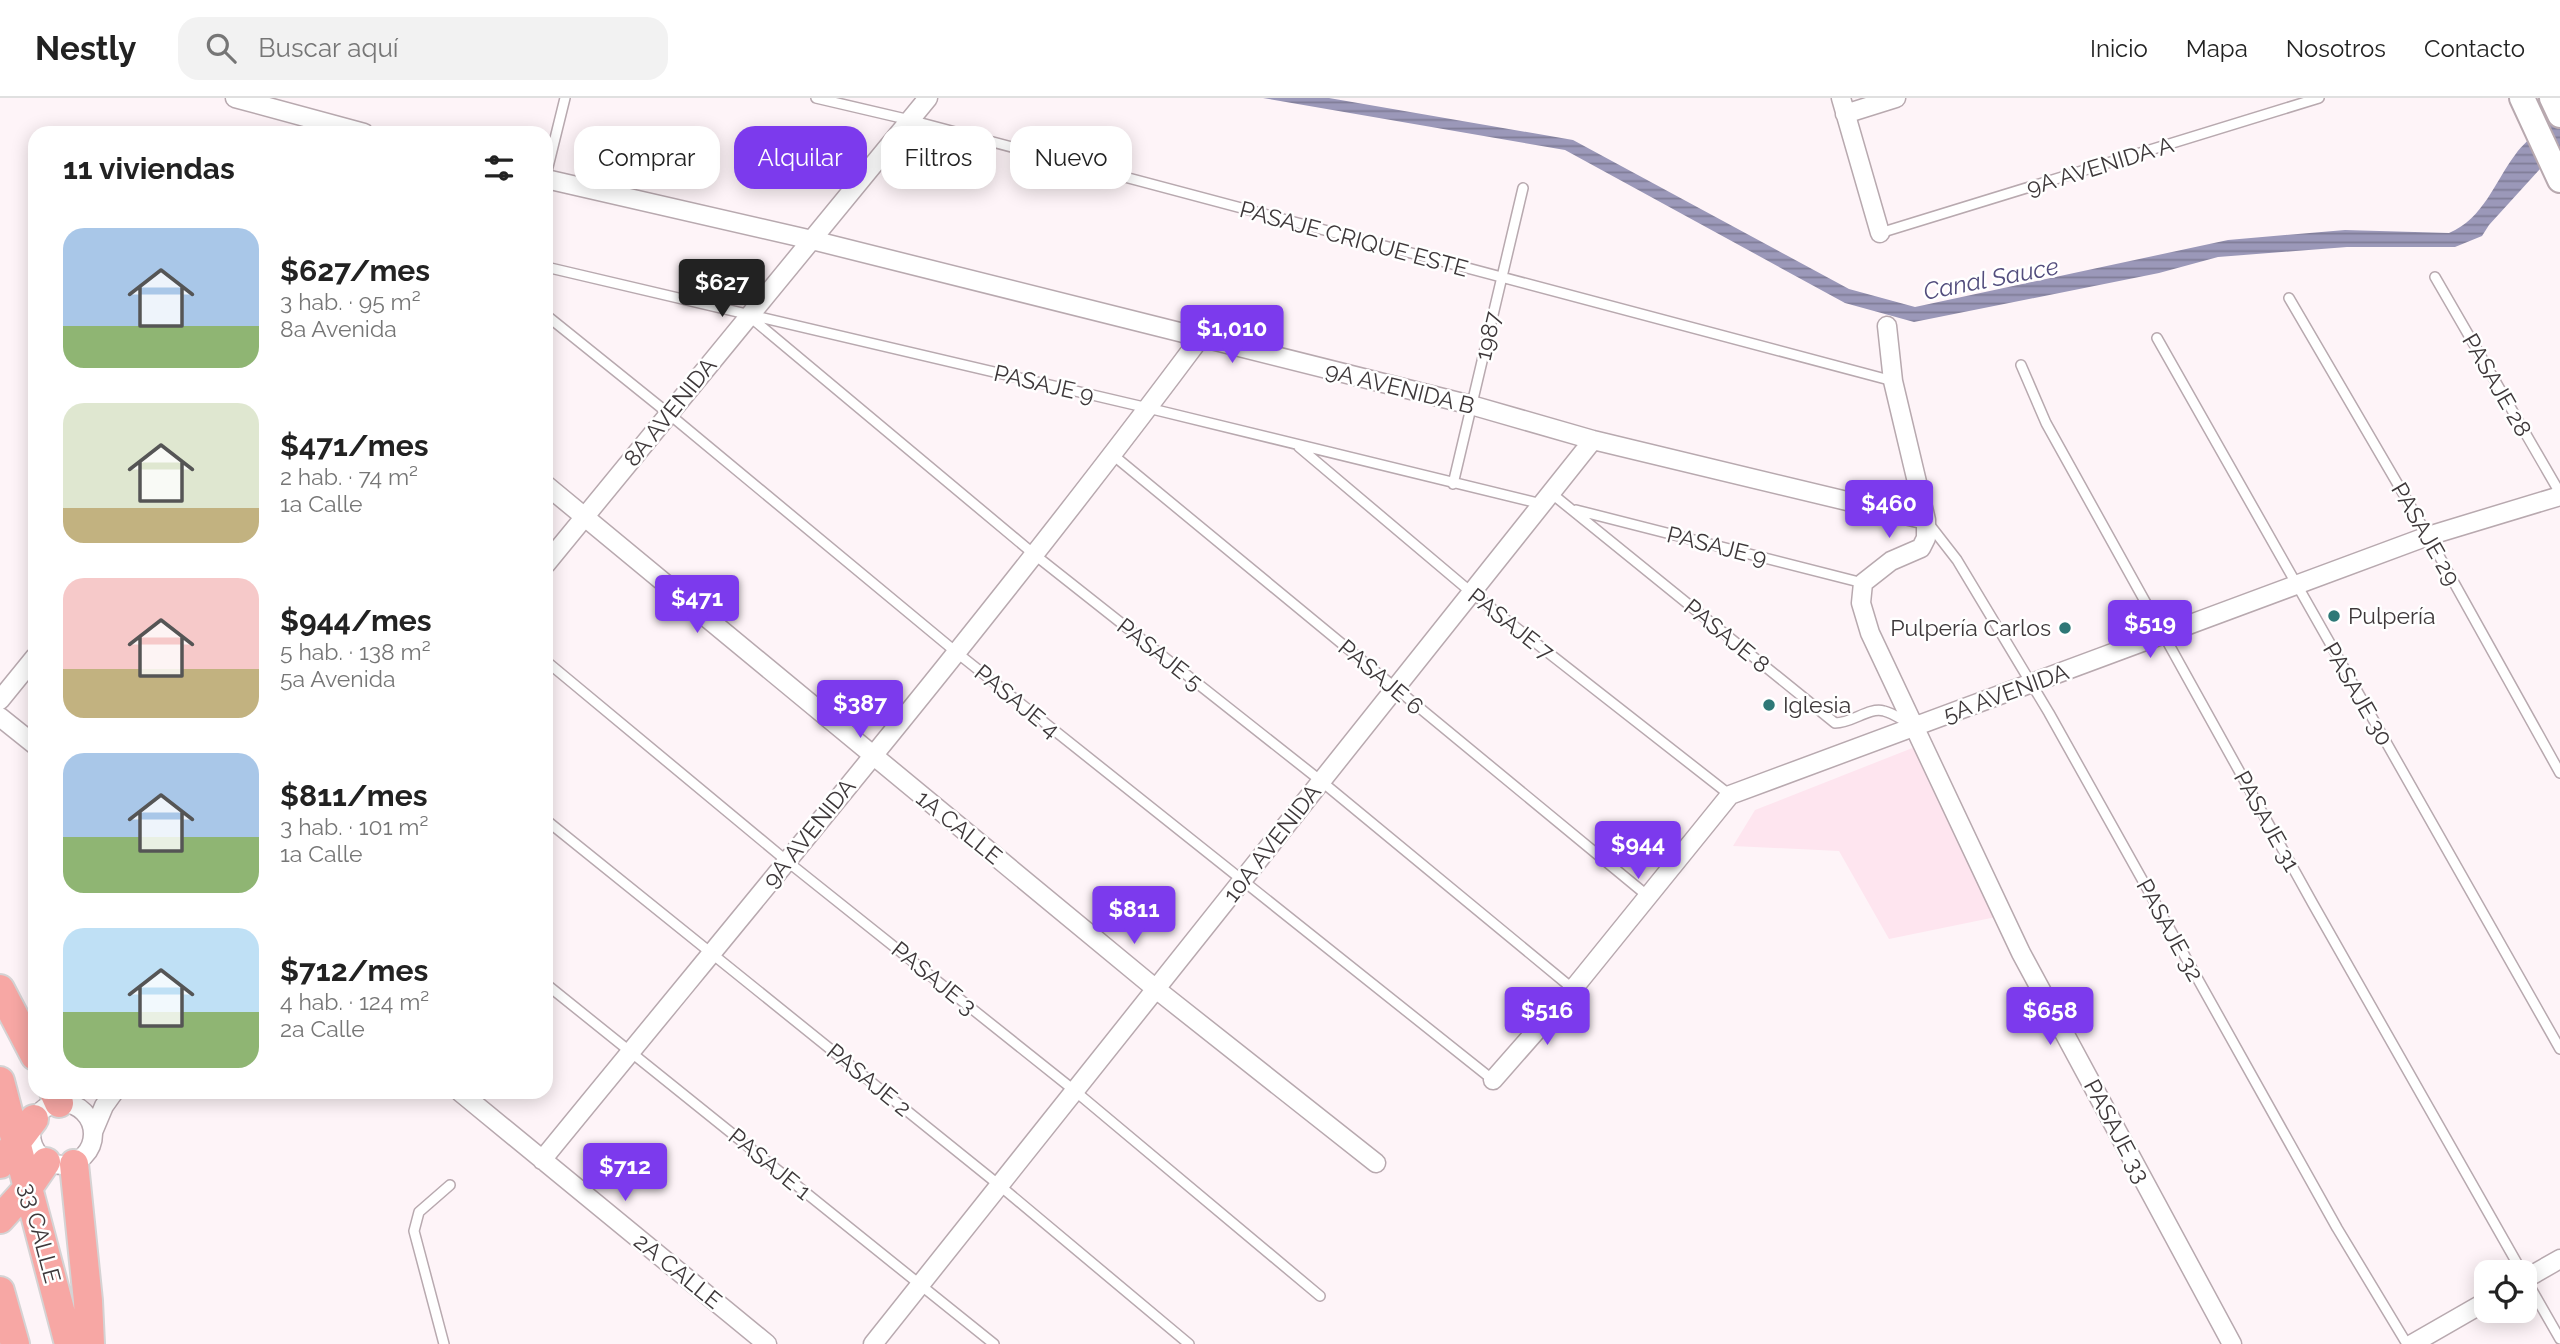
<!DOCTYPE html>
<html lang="es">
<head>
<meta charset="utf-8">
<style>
	:root { --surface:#fff; --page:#f2f2f2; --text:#222; --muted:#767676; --line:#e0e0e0; --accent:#7c3aed }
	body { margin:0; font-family:Raleway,sans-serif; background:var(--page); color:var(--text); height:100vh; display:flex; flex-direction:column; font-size:26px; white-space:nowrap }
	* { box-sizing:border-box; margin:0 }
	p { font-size:23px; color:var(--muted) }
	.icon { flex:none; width:38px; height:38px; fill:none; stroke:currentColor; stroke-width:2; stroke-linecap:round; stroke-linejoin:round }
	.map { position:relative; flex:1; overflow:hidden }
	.details { position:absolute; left:28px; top:28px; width:525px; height:973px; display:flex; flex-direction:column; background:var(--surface); border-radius:21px; box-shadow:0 4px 18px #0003 }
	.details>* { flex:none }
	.top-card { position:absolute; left:574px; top:28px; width:665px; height:63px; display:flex; gap:14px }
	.tools { position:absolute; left:2474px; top:1162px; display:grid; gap:14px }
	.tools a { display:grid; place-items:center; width:63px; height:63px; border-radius:14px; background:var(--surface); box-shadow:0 4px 18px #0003; font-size:35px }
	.price { position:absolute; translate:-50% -60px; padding:0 16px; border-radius:7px; background:var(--accent); color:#fff; font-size:23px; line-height:46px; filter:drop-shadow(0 2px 4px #0008) }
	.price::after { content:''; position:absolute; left:50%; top:42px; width:21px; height:16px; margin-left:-10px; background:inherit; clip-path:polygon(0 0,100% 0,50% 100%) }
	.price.selected { background:#222; color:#fff }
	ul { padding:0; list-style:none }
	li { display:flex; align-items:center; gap:21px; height:175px; padding:0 35px }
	li span { display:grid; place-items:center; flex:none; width:196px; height:140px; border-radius:21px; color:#555 }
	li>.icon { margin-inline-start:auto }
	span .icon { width:84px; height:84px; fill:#fffc; stroke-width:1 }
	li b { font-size:30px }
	h2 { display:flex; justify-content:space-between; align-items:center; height:84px; padding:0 35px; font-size:30px }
	.chip { padding:0 24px; border-radius:21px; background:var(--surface); box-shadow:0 4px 18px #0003; font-size:24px; line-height:63px }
	.chip.selected { background:var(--accent); color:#fff }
	header { display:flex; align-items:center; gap:42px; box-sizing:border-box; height:98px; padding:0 35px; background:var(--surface); border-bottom:2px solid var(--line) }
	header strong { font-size:33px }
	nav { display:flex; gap:38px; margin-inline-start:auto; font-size:24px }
	.search { width:490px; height:63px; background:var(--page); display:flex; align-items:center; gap:18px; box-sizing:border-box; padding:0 24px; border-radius:21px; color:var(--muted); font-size:26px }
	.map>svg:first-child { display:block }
	.built { fill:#fee5ef }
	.water { fill:url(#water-rules) }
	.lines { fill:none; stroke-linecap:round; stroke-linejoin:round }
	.service-casing { stroke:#b8a9af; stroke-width:12 }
	.minor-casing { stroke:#b8a9af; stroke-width:21 }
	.secondary-casing { stroke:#b8a9af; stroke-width:28 }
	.primary-casing { stroke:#d5d3d4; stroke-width:32 }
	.service { stroke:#fff; stroke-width:9 }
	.minor { stroke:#fff; stroke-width:18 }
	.secondary { stroke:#fff; stroke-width:24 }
	.primary { stroke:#f7a7a4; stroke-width:28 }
	.poi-dot { fill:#2e7877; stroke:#fff; stroke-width:2.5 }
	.labels { text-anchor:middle; stroke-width:5; stroke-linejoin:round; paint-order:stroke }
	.street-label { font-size:23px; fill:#3e383a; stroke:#fff }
	.poi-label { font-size:23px; fill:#3e383a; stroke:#fff; text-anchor:start }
	.water-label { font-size:24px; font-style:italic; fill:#534d7d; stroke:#fff }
</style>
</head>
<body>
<header>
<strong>Nestly</strong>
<div class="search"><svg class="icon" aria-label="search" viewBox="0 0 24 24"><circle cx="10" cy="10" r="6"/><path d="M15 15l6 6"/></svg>Buscar aquí</div>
<nav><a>Inicio</a><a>Mapa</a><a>Nosotros</a><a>Contacto</a></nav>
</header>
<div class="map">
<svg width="2560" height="1246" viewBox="0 0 2560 1246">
	<defs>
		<pattern id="water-rules" width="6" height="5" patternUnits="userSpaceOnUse" patternTransform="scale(1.75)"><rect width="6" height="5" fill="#9b98b9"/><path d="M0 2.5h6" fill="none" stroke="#807d97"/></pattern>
	</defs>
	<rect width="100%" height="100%" fill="#fef4f8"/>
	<!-- built -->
	<path class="built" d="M1920,647L1996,819L1889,841L1839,753L1733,748L1755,712Z"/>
	<!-- water -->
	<path class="water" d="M1263,0H1329L1573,42L1849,191L1915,209L2228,142L2345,132L2449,135C2484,120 2494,85 2515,57C2526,41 2546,29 2560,16V49L2489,127L2482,138L2455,149H2347L2218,159L2159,175L1914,224L1845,205L1565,52Z"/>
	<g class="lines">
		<!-- service casing -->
		<g class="service-casing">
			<path id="service" d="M816,0L910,22L1893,283
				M546,77L565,0
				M1880,135L2319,0
				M546,169L1148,310L1542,406
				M2435,179L2560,395
				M2289,200L2428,438L2560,675
				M546,217L669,316L956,554L1493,982
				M749,218L1035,457L1321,683L1573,891
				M2157,240L2560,951
				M2021,267L2046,325L2313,806L2522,1174
				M1299,349L1472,495L1730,697
				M1113,357L1649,799
				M1453,386L1523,90
				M1551,395L1835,625C1853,625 1868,609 1884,613C1893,615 1902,622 1910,626
				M1576,412L1863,485
				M1929,426L1957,462L2049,615L2337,1130L2407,1246
				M546,563L788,764L1075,993L1320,1198
				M546,722L999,1087L1189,1246
				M546,886L994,1246
				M2525,1180L2560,1241
				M444,1246L414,1133L419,1114L450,1087"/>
		</g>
		<!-- minor casing -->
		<g class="minor-casing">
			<path id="minor" d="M235,0L364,35
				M1841,0L1880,135
				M1845,16L1896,0
				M546,81L812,142L1471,307L1593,342L1926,422
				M1887,228L1893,283L1926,422V440L1921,450L1891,463L1863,485L1861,505L1870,535L2021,855L2232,1246
				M546,387L1156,891L1376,1065
				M546,466L928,0
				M0,602L35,559
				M0,619L35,647
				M1493,982L1573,891L1730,697L2428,438L2560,398
				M460,994L767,1246
				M31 1036a31 31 0 1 1 62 0a31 31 0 1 1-62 0Z
				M93,1034L104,1008L114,994
				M542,1062C764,790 991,521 1201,239
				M2525,1181L2560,1161
				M873,1246L1593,342
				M2412,1246L2487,1203"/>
		</g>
		<!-- secondary casing -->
		<g class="secondary-casing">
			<path id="secondary" d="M2522,0L2560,82
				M2552,0L2560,17"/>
		</g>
		<!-- primary casing -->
		<g class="primary-casing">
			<path id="primary" d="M0,891L35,958
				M0,983L69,1246
				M54,994L59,1005
				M0,1066L34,1021
				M74,1066L88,1203L90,1246
				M0,1121L28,1090L46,1064
				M0,1193L15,1246"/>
		</g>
		<!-- service -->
		<use href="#service" class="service"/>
		<!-- minor -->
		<use href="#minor" class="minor"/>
		<!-- secondary -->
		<use href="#secondary" class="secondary"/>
		<!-- primary -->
		<use href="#primary" class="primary"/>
	</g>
	<!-- markers -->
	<g class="poi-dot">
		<circle cx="2334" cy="518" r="7"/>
		<circle cx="2065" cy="530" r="7"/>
		<circle cx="1769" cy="607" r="7"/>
	</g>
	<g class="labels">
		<!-- street labels -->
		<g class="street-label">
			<text transform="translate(2100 68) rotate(-17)" y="8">9A AVENIDA A</text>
			<text transform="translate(1354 141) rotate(15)" y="8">PASAJE CRIQUE ESTE</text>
			<text transform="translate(1488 238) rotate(-77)" y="8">1987</text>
			<text transform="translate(1044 286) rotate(13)" y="8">PASAJE 9</text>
			<text transform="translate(2497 287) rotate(60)" y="8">PASAJE 28</text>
			<text transform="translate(1400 290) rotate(14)" y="8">9A AVENIDA B</text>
			<text transform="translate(670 314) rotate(-51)" y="8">8A AVENIDA</text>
			<text transform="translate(2426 436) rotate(60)" y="8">PASAJE 29</text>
			<text transform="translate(1717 448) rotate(14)" y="8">PASAJE 9</text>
			<text transform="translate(1511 526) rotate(38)" y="8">PASAJE 7</text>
			<text transform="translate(1727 538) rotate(39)" y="8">PASAJE 8</text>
			<text transform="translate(1160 556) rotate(38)" y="8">PASAJE 5</text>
			<text transform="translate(1381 579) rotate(40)" y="8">PASAJE 6</text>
			<text transform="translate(2006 595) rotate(-20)" y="8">5A AVENIDA</text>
			<text transform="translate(2358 596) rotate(60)" y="8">PASAJE 30</text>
			<text transform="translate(1017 603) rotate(39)" y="8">PASAJE 4</text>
			<text transform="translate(2267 723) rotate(61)" y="8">PASAJE 31</text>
			<text transform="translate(959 729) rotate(39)" y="8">1A CALLE</text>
			<text transform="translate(809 735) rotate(-51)" y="8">9A AVENIDA</text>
			<text transform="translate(1272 745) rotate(-52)" y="8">10A AVENIDA</text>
			<text transform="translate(2170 832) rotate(61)" y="8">PASAJE 32</text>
			<text transform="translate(934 880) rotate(39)" y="8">PASAJE 3</text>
			<text transform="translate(869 982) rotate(39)" y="8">PASAJE 2</text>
			<text transform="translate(2117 1033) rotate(62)" y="8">PASAJE 33</text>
			<text transform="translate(770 1066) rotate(39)" y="8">PASAJE 1</text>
			<text transform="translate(40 1135) rotate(75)" y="8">33 CALLE</text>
			<text transform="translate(678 1173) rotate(39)" y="8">2A CALLE</text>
		</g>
		<!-- poi labels -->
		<g class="poi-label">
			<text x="2348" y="526">Pulpería</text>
			<text x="2051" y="538" text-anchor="end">Pulpería Carlos</text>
			<text x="1783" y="615">Iglesia</text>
		</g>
		<!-- water labels -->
		<g class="water-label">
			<text transform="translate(1991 181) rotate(-11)" y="8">Canal Sauce</text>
		</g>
	</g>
</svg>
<div class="tools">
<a><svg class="icon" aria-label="locate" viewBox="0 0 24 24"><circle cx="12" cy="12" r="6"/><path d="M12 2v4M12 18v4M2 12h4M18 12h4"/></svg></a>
</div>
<b class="price selected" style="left:722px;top:221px">$627</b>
<b class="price" style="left:1232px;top:267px">$1,010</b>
<b class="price" style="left:1889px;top:442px">$460</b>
<b class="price" style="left:697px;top:537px">$471</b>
<b class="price" style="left:2150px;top:562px">$519</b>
<b class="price" style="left:860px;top:642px">$387</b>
<b class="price" style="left:1638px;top:783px">$944</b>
<b class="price" style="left:1134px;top:848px">$811</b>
<b class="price" style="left:1547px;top:949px">$516</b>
<b class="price" style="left:2050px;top:949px">$658</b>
<b class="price" style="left:625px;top:1105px">$712</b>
<div class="top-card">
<a class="chip">Comprar</a>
<a class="chip selected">Alquilar</a>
<a class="chip">Filtros</a>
<a class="chip">Nuevo</a>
</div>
<section class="details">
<h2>11 viviendas<svg class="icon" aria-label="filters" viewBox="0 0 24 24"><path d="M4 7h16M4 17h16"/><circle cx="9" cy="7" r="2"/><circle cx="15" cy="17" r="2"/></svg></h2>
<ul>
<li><span style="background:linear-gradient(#a9c7e8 70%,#8fb573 0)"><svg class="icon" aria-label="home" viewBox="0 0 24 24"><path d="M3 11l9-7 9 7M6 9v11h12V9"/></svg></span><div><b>$627/mes</b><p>3 hab. · 95 m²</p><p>8a Avenida</p></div></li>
<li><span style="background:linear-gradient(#dfe7d0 75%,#c2b280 0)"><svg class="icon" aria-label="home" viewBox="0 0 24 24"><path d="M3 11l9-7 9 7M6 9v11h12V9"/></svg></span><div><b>$471/mes</b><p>2 hab. · 74 m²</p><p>1a Calle</p></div></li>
<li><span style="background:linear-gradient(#f6c9c9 65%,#c2b280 0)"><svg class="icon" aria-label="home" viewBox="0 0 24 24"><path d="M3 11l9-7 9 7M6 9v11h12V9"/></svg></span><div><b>$944/mes</b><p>5 hab. · 138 m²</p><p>5a Avenida</p></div></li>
<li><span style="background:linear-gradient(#a9c7e8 60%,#8fb573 0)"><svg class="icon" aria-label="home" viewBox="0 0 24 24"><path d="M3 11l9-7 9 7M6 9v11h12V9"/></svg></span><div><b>$811/mes</b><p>3 hab. · 101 m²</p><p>1a Calle</p></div></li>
<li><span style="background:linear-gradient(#bfe0f5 60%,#8fb573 0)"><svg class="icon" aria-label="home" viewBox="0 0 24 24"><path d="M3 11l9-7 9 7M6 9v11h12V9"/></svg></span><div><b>$712/mes</b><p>4 hab. · 124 m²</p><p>2a Calle</p></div></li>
</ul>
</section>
</div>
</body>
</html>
